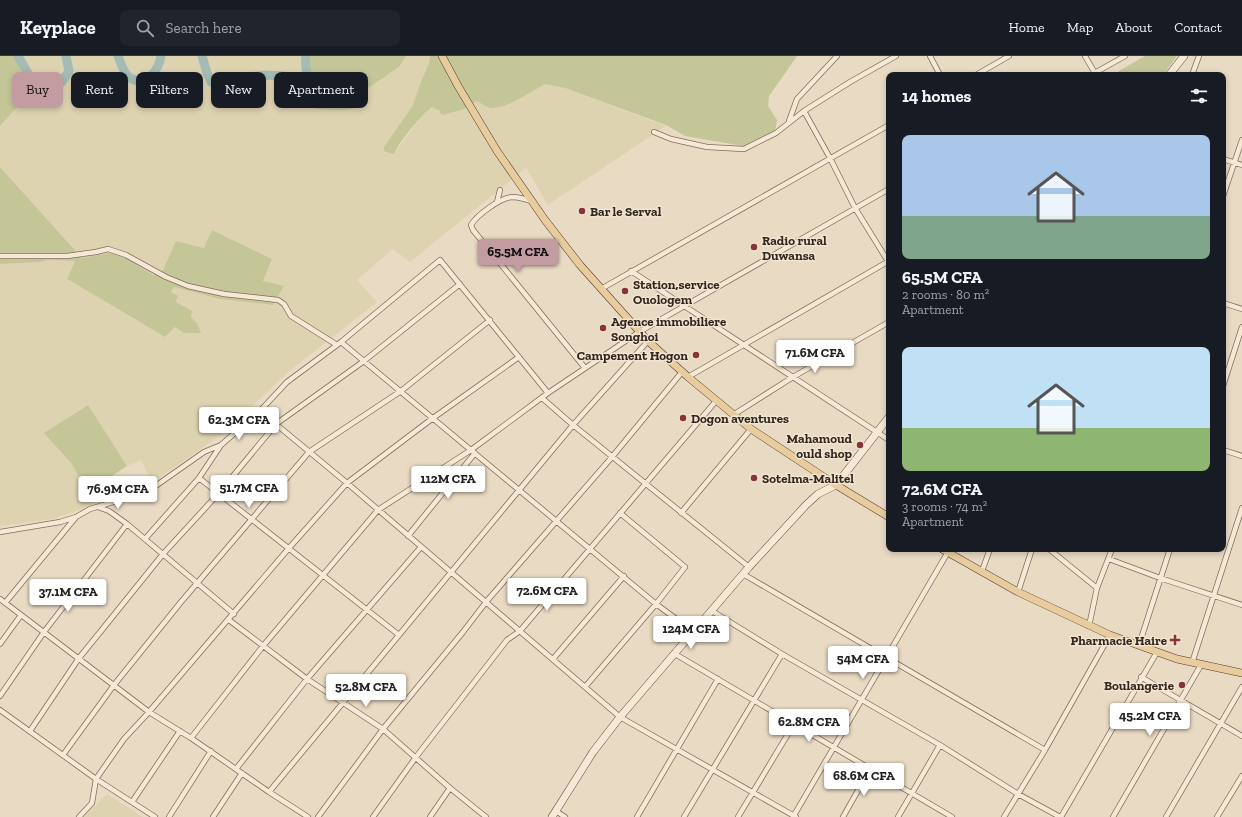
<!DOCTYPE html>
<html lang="en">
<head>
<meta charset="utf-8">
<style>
	:root { --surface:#171b24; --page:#20242c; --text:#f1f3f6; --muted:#9ea1a6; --line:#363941; --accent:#c39ca1 }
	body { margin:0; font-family:"Zilla Slab",serif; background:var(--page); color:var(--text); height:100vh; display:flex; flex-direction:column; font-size:15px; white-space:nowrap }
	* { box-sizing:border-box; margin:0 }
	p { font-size:13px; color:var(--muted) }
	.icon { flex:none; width:22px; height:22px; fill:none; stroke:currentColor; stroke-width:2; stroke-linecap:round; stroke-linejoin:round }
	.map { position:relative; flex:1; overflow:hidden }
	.side { position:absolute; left:886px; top:16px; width:340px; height:480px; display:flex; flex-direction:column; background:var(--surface); border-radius:8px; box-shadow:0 2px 6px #0003 }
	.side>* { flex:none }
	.banner { position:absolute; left:12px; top:16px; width:380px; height:36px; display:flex; gap:8px }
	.price { position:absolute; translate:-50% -34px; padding:0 9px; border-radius:4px; background:#fff; color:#222; font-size:13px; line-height:26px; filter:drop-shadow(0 1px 2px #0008) }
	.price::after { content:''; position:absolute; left:50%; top:24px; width:12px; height:9px; margin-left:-6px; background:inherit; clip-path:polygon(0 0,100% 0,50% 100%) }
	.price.on { background:var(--accent); color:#111 }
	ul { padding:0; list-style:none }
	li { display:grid; align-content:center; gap:8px; height:212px; padding:0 16px }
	li span { display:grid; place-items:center; height:124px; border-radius:8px; color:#555 }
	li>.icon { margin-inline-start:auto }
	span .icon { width:72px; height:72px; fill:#fffc; stroke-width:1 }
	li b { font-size:17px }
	h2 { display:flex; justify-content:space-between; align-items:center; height:48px; padding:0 16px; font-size:17px }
	.pill { padding:0 14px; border-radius:8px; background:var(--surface); box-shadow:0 2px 6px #0003; font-size:14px; line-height:36px }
	.pill.on { background:var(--accent); color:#111 }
	header { display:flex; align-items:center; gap:24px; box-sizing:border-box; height:56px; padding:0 20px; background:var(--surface); border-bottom:1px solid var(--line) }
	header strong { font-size:19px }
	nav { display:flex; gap:22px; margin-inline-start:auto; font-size:14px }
	.search { width:280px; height:36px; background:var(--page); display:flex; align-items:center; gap:10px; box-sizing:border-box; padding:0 14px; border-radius:8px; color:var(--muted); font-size:15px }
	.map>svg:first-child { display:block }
	.farmland { fill:#ded3b1 }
	.green { fill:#c4c698 }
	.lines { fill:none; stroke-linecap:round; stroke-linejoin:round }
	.river { stroke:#a4bcb3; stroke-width:9 }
	.minor-casing { stroke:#816d5c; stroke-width:6 }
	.secondary-casing { stroke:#634e3f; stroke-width:8 }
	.primary-casing { stroke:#4f3c2f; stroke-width:8 }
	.minor { stroke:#f5e9d5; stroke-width:4.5 }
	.secondary { stroke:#f5e9d5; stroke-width:7 }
	.primary { stroke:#e9cc9e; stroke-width:7 }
	.poi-dot { fill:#8a3239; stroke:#f1e5d1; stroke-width:1.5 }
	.labels { text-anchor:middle; stroke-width:3; stroke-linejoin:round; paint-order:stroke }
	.poi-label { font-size:13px; font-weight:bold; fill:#32261e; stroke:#f1e5d1; text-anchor:start }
</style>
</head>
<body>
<header>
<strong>Keyplace</strong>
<div class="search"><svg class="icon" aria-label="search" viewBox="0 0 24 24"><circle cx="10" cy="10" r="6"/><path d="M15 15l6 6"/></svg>Search here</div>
<nav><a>Home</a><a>Map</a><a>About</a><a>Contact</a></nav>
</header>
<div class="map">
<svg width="1242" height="761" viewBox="0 0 1242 761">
	<rect width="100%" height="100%" fill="#e9dac3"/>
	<!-- farmland -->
	<path class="farmland" d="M21,0H304L305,39L316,53H345L361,42L367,33L399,11L406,0H430L429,7L420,28L413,49L393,78L395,96L418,65L426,55L432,51L440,55L464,53L477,45L488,51H498L514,46L545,28L565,32L666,70L548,149L526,112L410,206L393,193L357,224L377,246L287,317L225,376L152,427L141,404L127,410L87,349L45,377L72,408L87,436L93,449L53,463L0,470V208L41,206L48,204L75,205L67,223L135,264L171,276L175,271L197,267L191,261L192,255L176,246L170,236L174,231L220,243L273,249L284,231L263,225L272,203L212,174L204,192L176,185L163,214L153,219L128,203L82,202L0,111V70L18,50L22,52L36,22Z
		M107,738L143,761H84Z"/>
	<!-- green -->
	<path class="green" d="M0,0H21L36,22L23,52L18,50L0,70Z
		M304,0H406L399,11L367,33L361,42V49C350,57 329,53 316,53L305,39Z
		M430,0H797L769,40L768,50L777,64L775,75L743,90L685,80L666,69L565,32L545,28C529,37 510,51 492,52C487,52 481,47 477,45L464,53L443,59L440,57V55L432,51C422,58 400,85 395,96L393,98L384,95V91L413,49L420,28L429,7Z
		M1145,0H1177L1163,19H1112Z
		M0,111L82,202L110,197L128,203L153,219L163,214L176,185L204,192L212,174L272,203L263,225L284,230L273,249L220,243L174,231L171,236L178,240L176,246L192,255L191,261L197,267L201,277H184L175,271L165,281L67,223L75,205L48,204L41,206L0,208Z
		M88,349L127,410L87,436L72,408L44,377Z"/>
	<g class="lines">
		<!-- river -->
		<path class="river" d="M18,0L33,26C41,29 54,28 62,26L69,15L66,0
			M118,0C124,15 125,24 143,26C153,19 159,12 161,0
			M202,0L207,17L211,26L221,30L248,21L267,19L284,20L294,28L298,34L306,35C312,21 303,14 306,0"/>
		<!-- minor casing -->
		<g class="minor-casing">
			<path id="minor" d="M930,0L940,19
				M1085,0L1096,19
				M976,19L1009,0
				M1091,19L1125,0
				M1192,19L1199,0
				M804,55L830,102L855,152L889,207
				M789,65L797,43L837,0
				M654,76L671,83L707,91L744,93L776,77L804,55L850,26L896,0
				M1223,103L1242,109
				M1223,140L1242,84
				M531,145C525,143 518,141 512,141C500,142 477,159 471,169L473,174L585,312
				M497,146L500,134
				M0,200H67L96,196L108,193L126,199L166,221L188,230L224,238L278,244L284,248L291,260L337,289
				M631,215L889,384
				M601,233L889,69
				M1223,247L1242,253
				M341,286L656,548L694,576
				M688,321L889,205
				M1223,330L1242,271
				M542,342L573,369L749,511
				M260,355L347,427L620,661L796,761
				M733,359L793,321L889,266
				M1223,394L1242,400
				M199,422L399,579
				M98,451L109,455L127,468L234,558
				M681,457L751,373
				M0,476L60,466L76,461L90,453L147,436L204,396L221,389
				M408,480L475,397
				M145,483L199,422L221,389L260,355L287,326L341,286L440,204L548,337
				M1049,493L1097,532
				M1109,503L1160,522L1242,549
				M982,515L990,493
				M743,518L1045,694
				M1018,536L1032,493
				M0,543L149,656L191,682L269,736L308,761
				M5,547L76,461
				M712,555L782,598L940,689L1018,738L1060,761
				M229,564L307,623L383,673L450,732L486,761
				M1089,570L1097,532L1112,493
				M0,588L21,559
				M1139,589L1170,493
				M675,598L952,761
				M553,603L624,520
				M1192,607L1242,452
				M1141,621L1242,680
				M585,631L656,548L685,511L620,457
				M0,640L44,576L127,468
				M0,654L96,723L155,761
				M30,675L79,602L101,575L163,498L219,437L276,368L364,305L460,228
				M191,682L263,590L378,454L471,394L548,337L639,276L889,133
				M63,699L114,629L181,546L309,396L401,335L490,264
				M236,713L307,623L421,491
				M269,736L573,369L648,285
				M132,746L180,675
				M556,755L565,761
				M79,761L92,747L96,723L124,683L149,656L289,492L347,427L433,362L519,301
				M169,761L211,695
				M213,761L242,717
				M318,761L383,673L463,576L486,546L612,401L682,316
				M373,761L416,701L507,584L520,575L716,345
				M430,761L450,732
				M637,761L718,623
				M684,761L782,598
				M738,761L794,668
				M793,761L948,496
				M843,761L870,713
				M898,761L940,689
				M1004,761L1045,694L1110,579
				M1061,761L1157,596
				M1113,761L1201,609
				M1166,761L1242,631
				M1217,761L1242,720"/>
		</g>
		<!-- secondary casing -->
		<g class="secondary-casing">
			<path id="secondary" d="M1169,19L1184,0
				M552,761L593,696L620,661L749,511L806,449L818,438L836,429L889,361"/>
		</g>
		<!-- primary casing -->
		<g class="primary-casing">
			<path id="primary" d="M442,0L458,30L497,95L545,164L580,209L648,285L688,321L751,373L836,429L889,461
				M942,493L1018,536L1110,579L1177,603L1242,617"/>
		</g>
		<!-- minor -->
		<use href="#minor" class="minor"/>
		<!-- secondary -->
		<use href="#secondary" class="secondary"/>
		<!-- primary -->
		<use href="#primary" class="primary"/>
	</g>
	<!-- markers -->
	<g class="poi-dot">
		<circle cx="582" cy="155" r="4"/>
		<circle cx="754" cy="191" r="4"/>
		<circle cx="625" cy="235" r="4"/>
		<circle cx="603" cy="272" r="4"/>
		<circle cx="696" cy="299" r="4"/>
		<circle cx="683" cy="362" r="4"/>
		<circle cx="860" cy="389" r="4"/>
		<circle cx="754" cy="422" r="4"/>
		<path d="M1173 578h4v4h4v4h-4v4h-4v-4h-4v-4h4z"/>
		<circle cx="1182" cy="629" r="4"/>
	</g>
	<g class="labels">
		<!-- poi labels -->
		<g class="poi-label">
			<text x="590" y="160">Bar le Serval</text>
			<text x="762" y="189">Radio rural<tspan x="762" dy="15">Duwansa</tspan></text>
			<text x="633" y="233">Station,service<tspan x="633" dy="15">Ouologem</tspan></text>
			<text x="611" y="270">Agence immobiliere<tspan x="611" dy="15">Songhoi</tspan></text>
			<text x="688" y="304" text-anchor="end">Campement Hogon</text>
			<text x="691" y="367">Dogon aventures</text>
			<text x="852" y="387" text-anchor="end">Mahamoud<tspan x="852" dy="15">ould shop</tspan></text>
			<text x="762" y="427">Sotelma-Malitel</text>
			<text x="1167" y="589" text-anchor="end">Pharmacie Haire</text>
			<text x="1174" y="634" text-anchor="end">Boulangerie</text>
		</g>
	</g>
</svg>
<b class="price on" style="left:518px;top:217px">65.5M CFA</b>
<b class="price" style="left:815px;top:318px">71.6M CFA</b>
<b class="price" style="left:239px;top:385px">62.3M CFA</b>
<b class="price" style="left:448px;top:444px">112M CFA</b>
<b class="price" style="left:249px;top:453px">51.7M CFA</b>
<b class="price" style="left:118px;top:454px">76.9M CFA</b>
<b class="price" style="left:547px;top:556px">72.6M CFA</b>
<b class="price" style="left:68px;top:557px">37.1M CFA</b>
<b class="price" style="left:691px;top:594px">124M CFA</b>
<b class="price" style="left:863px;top:624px">54M CFA</b>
<b class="price" style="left:366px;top:652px">52.8M CFA</b>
<b class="price" style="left:1150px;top:681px">45.2M CFA</b>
<b class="price" style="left:809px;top:687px">62.8M CFA</b>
<b class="price" style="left:864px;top:741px">68.6M CFA</b>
<div class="banner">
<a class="pill on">Buy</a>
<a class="pill">Rent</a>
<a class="pill">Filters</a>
<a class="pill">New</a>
<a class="pill">Apartment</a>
</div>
<section class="side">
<h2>14 homes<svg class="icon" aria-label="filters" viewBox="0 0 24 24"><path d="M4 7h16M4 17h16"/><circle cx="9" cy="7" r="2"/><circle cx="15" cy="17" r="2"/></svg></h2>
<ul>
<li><span style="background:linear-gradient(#a9c7e8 65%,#7fa58c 0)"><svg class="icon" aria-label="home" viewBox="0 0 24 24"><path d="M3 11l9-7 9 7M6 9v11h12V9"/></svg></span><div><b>65.5M CFA</b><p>2 rooms · 80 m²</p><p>Apartment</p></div></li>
<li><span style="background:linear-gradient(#bfe0f5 65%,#8fb573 0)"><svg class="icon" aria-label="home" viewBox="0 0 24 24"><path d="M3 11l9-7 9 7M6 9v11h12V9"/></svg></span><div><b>72.6M CFA</b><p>3 rooms · 74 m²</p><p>Apartment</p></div></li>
</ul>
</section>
</div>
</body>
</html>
